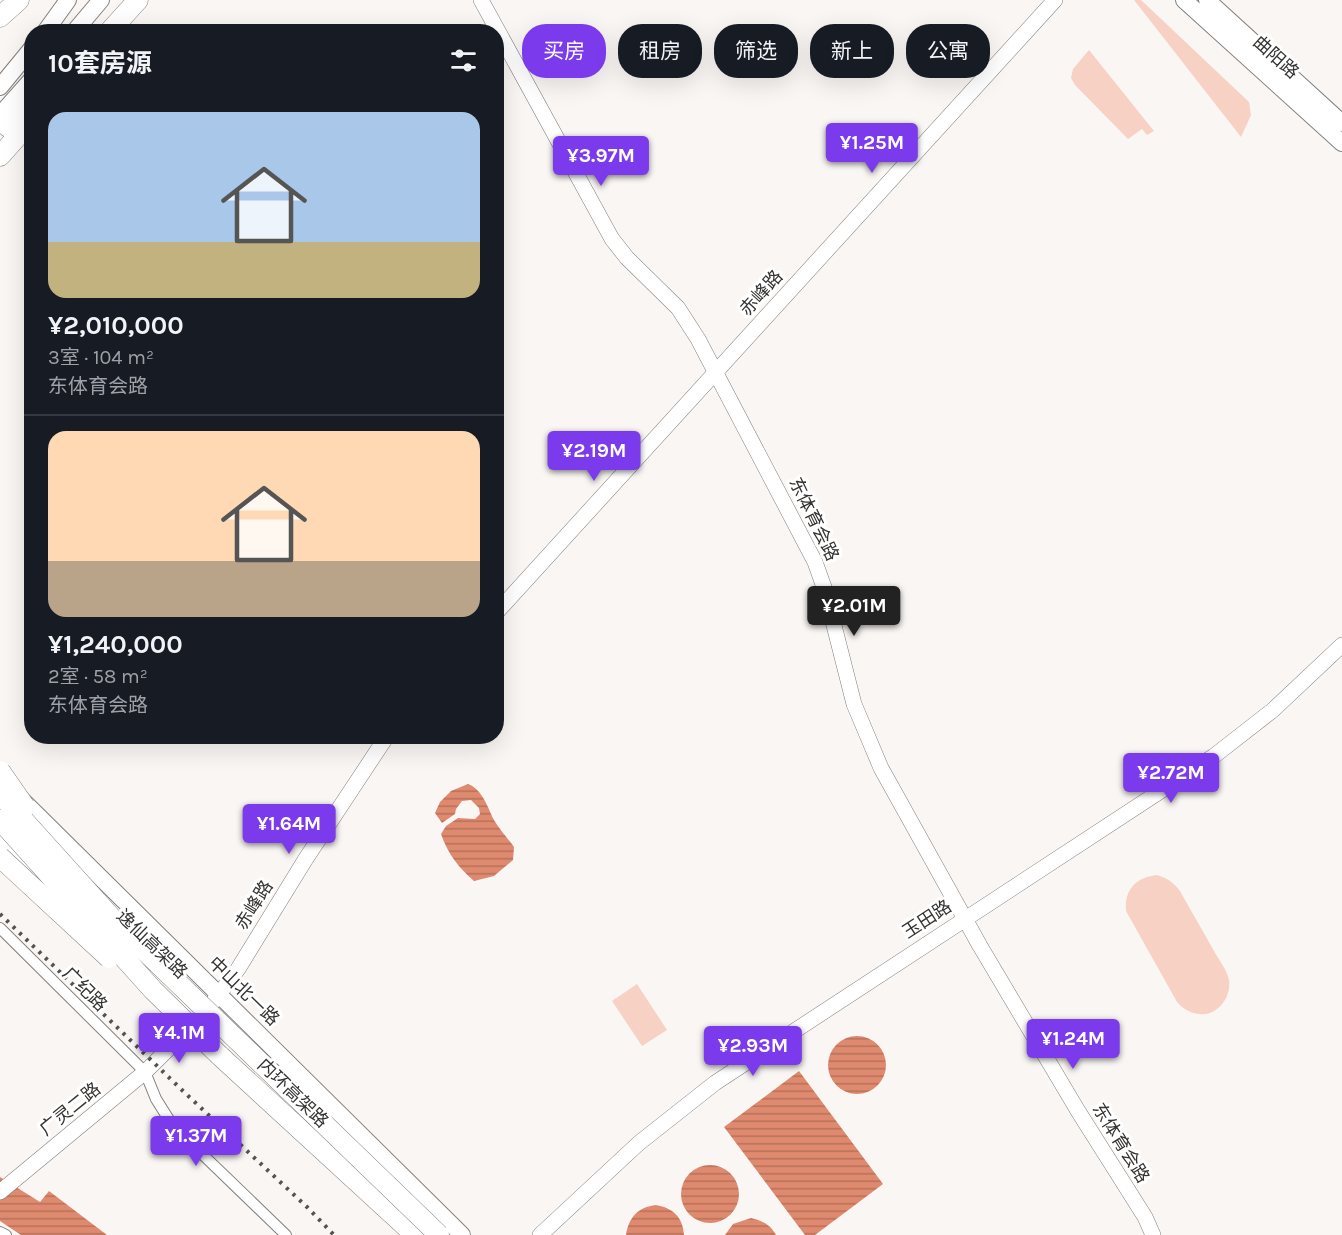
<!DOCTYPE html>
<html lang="zh">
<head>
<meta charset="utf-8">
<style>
	:root { --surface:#171b24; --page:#20242c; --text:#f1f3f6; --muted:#9ea1a6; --line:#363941; --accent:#7c3aed }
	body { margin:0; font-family:Karla,"Noto Sans SC",sans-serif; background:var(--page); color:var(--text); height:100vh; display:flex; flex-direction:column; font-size:22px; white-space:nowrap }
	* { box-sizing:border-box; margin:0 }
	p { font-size:20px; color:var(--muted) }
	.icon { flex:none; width:33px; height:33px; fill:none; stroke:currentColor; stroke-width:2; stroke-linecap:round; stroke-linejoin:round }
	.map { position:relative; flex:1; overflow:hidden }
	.side { position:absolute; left:24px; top:24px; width:480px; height:720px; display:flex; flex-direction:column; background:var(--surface); border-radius:24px; box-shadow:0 6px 24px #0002 }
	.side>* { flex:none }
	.banner { position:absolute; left:522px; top:24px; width:570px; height:54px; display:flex; gap:12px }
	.price { position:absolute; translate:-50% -51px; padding:0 14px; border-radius:6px; background:var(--accent); color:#fff; font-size:20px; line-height:39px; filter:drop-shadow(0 2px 3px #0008) }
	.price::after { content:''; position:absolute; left:50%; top:36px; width:18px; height:14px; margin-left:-9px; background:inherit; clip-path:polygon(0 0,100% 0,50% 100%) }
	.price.selected { background:#222; color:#fff }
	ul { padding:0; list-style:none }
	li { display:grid; align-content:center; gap:12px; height:318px; padding:0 24px }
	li+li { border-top:2px solid var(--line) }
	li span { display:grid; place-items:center; height:186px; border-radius:18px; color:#555 }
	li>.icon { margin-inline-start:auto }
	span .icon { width:108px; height:108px; fill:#fffc; stroke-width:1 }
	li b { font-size:26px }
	h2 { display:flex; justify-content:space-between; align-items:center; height:72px; padding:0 24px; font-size:26px }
	.chip { padding:0 21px; border-radius:24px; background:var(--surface); box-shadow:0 6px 24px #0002; font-size:21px; line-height:54px }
	.chip.selected { background:var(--accent); color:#fff }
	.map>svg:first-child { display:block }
	.park { fill:#f7d1c4 }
	.water { fill:url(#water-rules) }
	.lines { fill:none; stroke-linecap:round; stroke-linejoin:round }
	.street-casing { stroke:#83807e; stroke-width:12 }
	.secondary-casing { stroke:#83807e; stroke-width:16 }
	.primary-casing { stroke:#83807e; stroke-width:18 }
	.highway-casing { stroke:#83807e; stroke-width:21 }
	.street { stroke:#fff; stroke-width:10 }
	.secondary { stroke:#fff; stroke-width:15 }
	.primary { stroke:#fff; stroke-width:16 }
	.highway { stroke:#fff; stroke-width:20 }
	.rail { stroke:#555352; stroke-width:4; stroke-dasharray:3 6; stroke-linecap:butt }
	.highway-bridge-casing { stroke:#83807e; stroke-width:21; stroke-linecap:butt }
	.highway-bridge { stroke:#fff; stroke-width:20 }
	.labels { text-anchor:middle; stroke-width:6; stroke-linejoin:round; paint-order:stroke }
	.street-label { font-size:18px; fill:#343332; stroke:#fff }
</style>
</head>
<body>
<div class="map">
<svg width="1342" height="1235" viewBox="0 0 1342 1235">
	<defs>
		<pattern id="water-rules" width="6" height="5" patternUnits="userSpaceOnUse" patternTransform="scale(1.5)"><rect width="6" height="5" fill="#df8a6e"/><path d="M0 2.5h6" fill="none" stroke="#b6715b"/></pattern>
	</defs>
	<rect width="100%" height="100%" fill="#faf6f4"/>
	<!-- park -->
	<path class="park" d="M1134,0H1141L1249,102L1251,115L1241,137Z
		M1089,50L1154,131L1147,135L1142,129L1128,139L1075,85L1071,78L1073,69Z
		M1157,875C1167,878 1173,882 1180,891C1191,911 1203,931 1214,951C1219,960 1227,970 1229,980C1231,994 1223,1008 1210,1013C1197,1017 1185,1011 1177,1002L1126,911C1124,890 1136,877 1157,875Z
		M637,984L667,1030L642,1046L612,1001Z"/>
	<!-- water -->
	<path class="water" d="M468,784C480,788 487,804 491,814C496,826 507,837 514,847L513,860L494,876L474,881C458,867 448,854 441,834L446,826L458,818L475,819L480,814L479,808L471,800L462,801L456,809L455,814L442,823L435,813L440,802L451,791Z
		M828 1065a29 29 0 1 1 58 0a29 29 0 1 1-58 0Z
		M799,1071L883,1184L815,1235H805L724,1127Z
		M681 1194a29 29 0 1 1 58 0a29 29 0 1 1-58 0Z
		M0,1177L40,1202L49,1191L107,1235H21L0,1221Z
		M656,1205C673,1208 683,1217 684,1235H626C629,1217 638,1207 656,1205Z
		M751,1218C763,1221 771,1225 776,1235H725L733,1224Z"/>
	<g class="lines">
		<!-- street casing -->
		<g class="street-casing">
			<path id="street" d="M0,928L145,1072L156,1099L173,1126L286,1235
				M0,1232L6,1235"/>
		</g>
		<!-- secondary casing -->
		<g class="secondary-casing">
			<path id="secondary" d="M481,0L612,239L627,258L678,308L698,339L815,562L825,590L854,704L881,768L980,946L1078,1111L1145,1217L1153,1235
				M496,613L1055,0
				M0,1192L145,1072L204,1014L238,969L305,860L387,736
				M540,1235L639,1143L715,1083L1214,756L1273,710L1342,645"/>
		</g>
		<!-- primary casing -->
		<g class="primary-casing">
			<path id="primary" d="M1184,0L1342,143
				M1207,0L1342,123
				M45,32L68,0
				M74,32L101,0
				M0,87L32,48
				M0,115L32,79
				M18,796L462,1235"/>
		</g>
		<!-- highway casing -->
		<g class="highway-casing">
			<path id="highway" d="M0,17L19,0
				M109,32L138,0
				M8,127L32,101
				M0,156L32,120
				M0,842L34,877
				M219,1055L415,1235"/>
		</g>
		<!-- street -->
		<use href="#street" class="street"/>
		<!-- secondary -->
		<use href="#secondary" class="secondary"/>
		<!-- primary -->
		<use href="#primary" class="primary"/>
		<!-- highway -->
		<use href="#highway" class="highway"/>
		<!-- rail -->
		<path class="rail" d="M0,914L184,1092L307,1207L334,1235"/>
		<!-- highway-bridge casing -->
		<g class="highway-bridge-casing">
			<path id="highway-bridge" d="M0,771L25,807
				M0,794L119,926L439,1235
				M0,820L153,990L219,1055
				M0,857L109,958"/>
		</g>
		<!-- highway-bridge -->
		<use href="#highway-bridge" class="highway-bridge"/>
	</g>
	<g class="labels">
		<!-- street labels -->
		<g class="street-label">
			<text transform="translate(1276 57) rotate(42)" y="6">曲阳路</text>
			<text transform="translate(761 293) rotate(-48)" y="6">赤峰路</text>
			<text transform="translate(814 519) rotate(64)" y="6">东体育会路</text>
			<text transform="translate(254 905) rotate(-58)" y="6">赤峰路</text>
			<text transform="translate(927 919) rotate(-33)" y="6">玉田路</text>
			<text transform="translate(152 944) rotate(44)" y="6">逸仙高架路</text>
			<text transform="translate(85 989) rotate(45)" y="6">广纪路</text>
			<text transform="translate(244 991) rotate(44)" y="6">中山北一路</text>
			<text transform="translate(293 1093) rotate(44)" y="6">内环高架路</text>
			<text transform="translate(70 1109) rotate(-39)" y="6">广灵二路</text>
			<text transform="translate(1121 1143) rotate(58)" y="6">东体育会路</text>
		</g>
	</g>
</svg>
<b class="price" style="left:872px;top:174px">¥1.25M</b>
<b class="price" style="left:601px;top:187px">¥3.97M</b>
<b class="price" style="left:594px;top:482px">¥2.19M</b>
<b class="price selected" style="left:854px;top:637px">¥2.01M</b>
<b class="price" style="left:1171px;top:804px">¥2.72M</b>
<b class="price" style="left:289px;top:855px">¥1.64M</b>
<b class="price" style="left:179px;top:1064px">¥4.1M</b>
<b class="price" style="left:1073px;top:1070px">¥1.24M</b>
<b class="price" style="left:753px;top:1077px">¥2.93M</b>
<b class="price" style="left:196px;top:1167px">¥1.37M</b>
<div class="banner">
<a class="chip selected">买房</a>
<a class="chip">租房</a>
<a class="chip">筛选</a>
<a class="chip">新上</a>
<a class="chip">公寓</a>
</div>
<section class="side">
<h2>10套房源<svg class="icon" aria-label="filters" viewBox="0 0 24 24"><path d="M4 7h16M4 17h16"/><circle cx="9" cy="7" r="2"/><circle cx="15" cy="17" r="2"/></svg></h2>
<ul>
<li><span style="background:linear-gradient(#a9c7e8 70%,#c2b280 0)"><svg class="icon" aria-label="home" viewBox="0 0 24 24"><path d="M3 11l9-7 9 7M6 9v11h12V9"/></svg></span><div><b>¥2,010,000</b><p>3室 · 104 m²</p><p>东体育会路</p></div></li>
<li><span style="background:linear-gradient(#ffd9b3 70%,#b9a48a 0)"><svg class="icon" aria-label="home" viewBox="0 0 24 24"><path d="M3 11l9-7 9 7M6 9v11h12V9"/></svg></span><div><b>¥1,240,000</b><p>2室 · 58 m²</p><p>东体育会路</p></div></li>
</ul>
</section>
</div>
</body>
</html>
